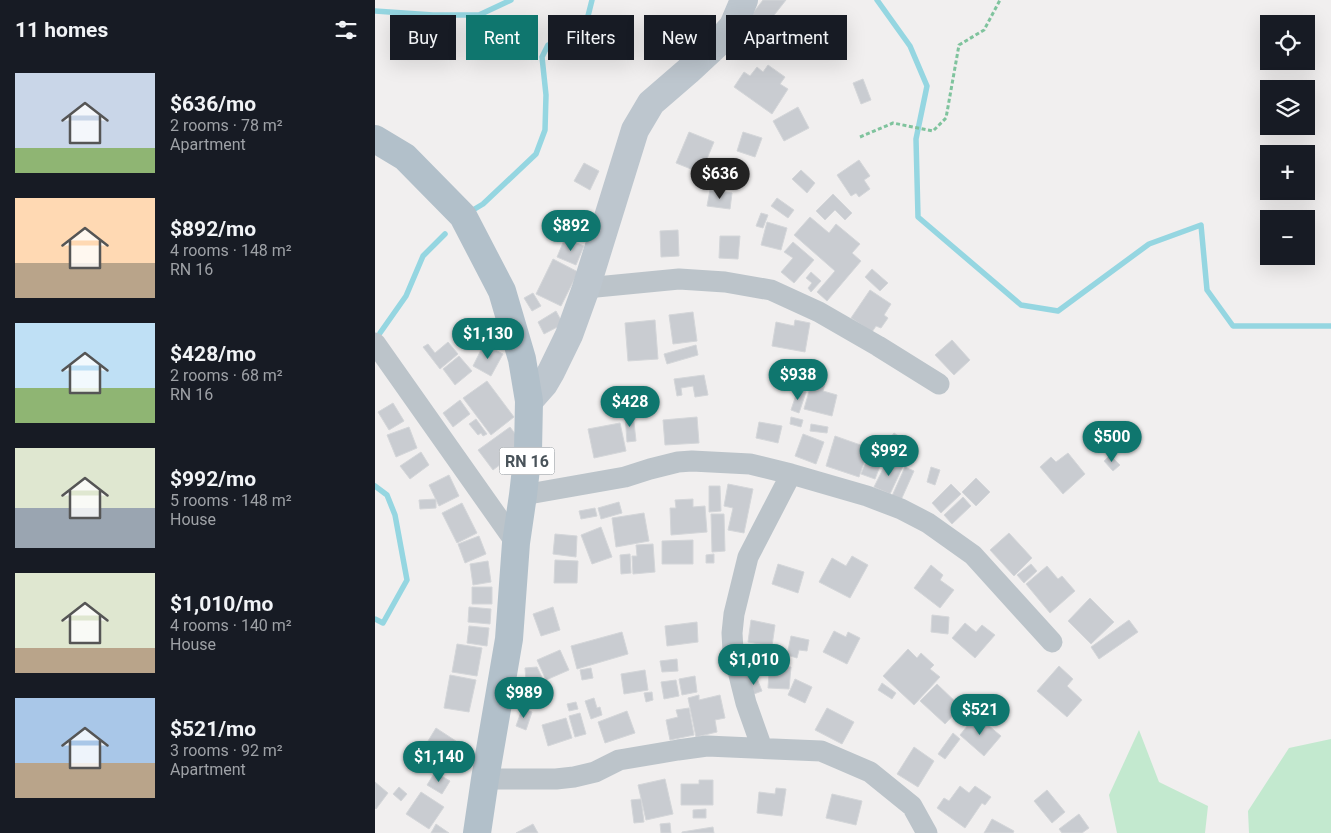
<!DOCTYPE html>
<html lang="en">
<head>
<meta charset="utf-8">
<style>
	:root { --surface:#171b24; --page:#242831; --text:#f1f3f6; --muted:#9ea1a6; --accent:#0f766e }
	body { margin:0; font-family:Roboto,sans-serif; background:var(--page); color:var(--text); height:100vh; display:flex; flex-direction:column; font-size:19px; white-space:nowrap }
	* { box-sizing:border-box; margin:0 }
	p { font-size:16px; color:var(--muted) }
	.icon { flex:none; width:28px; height:28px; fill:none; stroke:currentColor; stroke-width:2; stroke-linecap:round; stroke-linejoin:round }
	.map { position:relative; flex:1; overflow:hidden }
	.side { display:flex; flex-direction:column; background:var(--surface); width:375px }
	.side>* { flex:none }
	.top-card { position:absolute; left:15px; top:15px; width:475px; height:45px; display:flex; gap:10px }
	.controls { position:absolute; left:885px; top:15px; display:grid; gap:10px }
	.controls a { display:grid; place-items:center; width:55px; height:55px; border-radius:0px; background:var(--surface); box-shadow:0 5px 20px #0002; font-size:25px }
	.price { position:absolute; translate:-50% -42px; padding:0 11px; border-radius:18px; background:var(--accent); color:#fff; font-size:16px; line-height:32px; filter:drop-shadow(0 1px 2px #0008) }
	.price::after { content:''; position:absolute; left:50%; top:30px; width:15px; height:11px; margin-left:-8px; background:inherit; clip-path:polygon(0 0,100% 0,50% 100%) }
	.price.on { background:#222; color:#fff }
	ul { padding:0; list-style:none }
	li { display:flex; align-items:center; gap:15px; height:125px; padding:0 15px }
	li span { display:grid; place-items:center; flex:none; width:140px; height:100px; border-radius:0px; color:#555 }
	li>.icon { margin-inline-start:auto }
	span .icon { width:60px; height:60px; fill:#fffc; stroke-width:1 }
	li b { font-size:21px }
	h2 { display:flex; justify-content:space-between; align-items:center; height:60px; padding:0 15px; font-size:21px }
	.chip { padding:0 18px; border-radius:0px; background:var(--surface); box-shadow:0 5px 20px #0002; font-size:18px; line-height:45px }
	.chip.on { background:var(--accent); color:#fff }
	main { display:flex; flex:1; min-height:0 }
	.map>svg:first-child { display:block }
	.green { fill:#c3e9cf }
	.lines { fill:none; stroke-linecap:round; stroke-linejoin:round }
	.stream { stroke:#95d6e1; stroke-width:5.5 }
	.building { fill:#c9ccd1; stroke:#d4d6d9 }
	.path { stroke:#7fc39d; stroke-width:3; stroke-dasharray:4 2.5; stroke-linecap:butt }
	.minor { stroke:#bcc4ca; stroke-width:21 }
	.secondary { stroke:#bdc6ce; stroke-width:28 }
	.primary { stroke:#b2c0ca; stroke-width:28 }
	.labels { text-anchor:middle; stroke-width:5; stroke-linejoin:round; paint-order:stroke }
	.shield { fill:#fff; stroke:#80878c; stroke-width:1 }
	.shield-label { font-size:16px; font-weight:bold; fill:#49535a }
</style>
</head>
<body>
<main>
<section class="side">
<h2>11 homes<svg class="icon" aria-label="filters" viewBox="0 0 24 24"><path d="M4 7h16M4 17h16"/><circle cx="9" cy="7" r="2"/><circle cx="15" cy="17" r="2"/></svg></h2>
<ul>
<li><span style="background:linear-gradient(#c9d6e8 75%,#8fb573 0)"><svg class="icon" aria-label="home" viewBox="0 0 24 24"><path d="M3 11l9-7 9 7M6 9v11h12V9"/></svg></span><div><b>$636/mo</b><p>2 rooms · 78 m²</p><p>Apartment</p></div></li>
<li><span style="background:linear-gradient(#ffd9b3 65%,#b9a48a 0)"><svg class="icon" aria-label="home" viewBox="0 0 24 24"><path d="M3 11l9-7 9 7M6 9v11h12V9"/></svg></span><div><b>$892/mo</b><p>4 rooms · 148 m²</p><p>RN 16</p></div></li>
<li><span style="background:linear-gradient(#bfe0f5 65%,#8fb573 0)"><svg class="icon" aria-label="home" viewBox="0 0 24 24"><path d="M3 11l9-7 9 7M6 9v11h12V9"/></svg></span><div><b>$428/mo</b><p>2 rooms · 68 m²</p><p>RN 16</p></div></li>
<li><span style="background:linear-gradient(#dfe7d0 60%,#9aa5b1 0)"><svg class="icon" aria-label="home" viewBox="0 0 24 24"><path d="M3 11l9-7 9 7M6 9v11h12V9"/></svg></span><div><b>$992/mo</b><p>5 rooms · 148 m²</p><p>House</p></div></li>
<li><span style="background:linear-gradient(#dfe7d0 75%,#b9a48a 0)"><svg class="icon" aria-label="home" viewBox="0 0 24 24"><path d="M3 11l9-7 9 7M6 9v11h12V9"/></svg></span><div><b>$1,010/mo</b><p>4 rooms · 140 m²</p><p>House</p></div></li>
<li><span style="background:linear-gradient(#a9c7e8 65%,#b9a48a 0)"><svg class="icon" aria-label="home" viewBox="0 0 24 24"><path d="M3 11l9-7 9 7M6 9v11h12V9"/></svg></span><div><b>$521/mo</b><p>3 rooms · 92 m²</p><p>Apartment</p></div></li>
</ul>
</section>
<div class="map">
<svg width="956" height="833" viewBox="0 0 956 833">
	<rect width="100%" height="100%" fill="#f1efef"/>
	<!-- green -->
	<path class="green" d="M764,730L784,782L833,806L830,833H742L734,795Z
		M956,739V833H874L873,811L914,748Z"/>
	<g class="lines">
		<!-- stream -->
		<path class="stream" d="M502,0L535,46L552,86L541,139L543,217L646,305L683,311L774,244L826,225L832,290L858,326H956
			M0,11L58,15H104L136,0
			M98,210L108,204L161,154L170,130L171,95L167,57L173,45L192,38L213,16L217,0
			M5,333L31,296L48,256L70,234
			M0,486L12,495L20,515L32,580L8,623L0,619"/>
	</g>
	<!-- building -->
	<path class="building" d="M388,0H411L385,33L371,22Z
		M393,65L410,77L405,84L413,89L397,114L359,87L369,72L375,76L382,67L388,72Z
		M488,79L496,100L486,104L478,83Z
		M423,107L434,128L409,141L398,121Z
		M314,132L339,142L326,173L301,163Z
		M368,132L387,138L380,157L362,151Z
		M484,160L495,176L489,180L495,189L484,197L481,193L476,196L462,175Z
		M209,163L224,171L215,190L199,181Z
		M426,170L440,183L432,193L417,179Z
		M335,190L357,193L355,209L332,206Z
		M458,194L477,213L470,220L460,210L450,220L441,211Z
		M402,198L419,210L413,218L396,206Z
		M386,213L393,215L388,228L381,226Z
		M435,217L454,233L461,224L485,244L477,253L486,261L452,301L442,292L460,271L419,235Z
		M392,222L412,228L406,250L386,245Z
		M303,230L304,256L286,257L285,231Z
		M345,236H365L363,259L344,258Z
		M190,238L209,246L201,265L182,257Z
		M418,242L439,260L419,283L406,272L418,258L409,252Z
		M178,259L203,272L186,306L161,294Z
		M497,269L513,283L505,291L490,277Z
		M436,272L446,281L436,292L433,288L437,283L431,278Z
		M495,290L516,304L509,315L513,318L506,328L501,326L497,332L476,318Z
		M158,293L166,306L157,311L149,298Z
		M181,311L188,324L169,334L163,322Z
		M318,312L322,341L298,344L294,315Z
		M280,320L283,359L253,361L250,323Z
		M420,320L435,323L430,352L397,346L401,322L419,326Z
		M577,340L595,360L579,375L560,355Z
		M73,342L83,354L65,369L48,347L53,344L60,353Z
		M109,344L128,354L116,376L98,366Z
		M321,345L323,355L292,364L289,354Z
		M84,356L97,371L80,385L68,369Z
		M329,375L333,395L320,397L318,386L306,388L307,395L302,396L299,379Z
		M112,381L139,417L116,435L88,398Z
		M437,381L450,384L448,391L462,395L457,416L429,409Z
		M423,389L431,392L424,413L416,410Z
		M85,400L95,414L78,427L68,413Z
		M18,403L29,421L14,430L3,412Z
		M258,413L261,441L252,442L250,414Z
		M322,417L324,443L290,445L288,420Z
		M416,417L428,420L426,427L415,424Z
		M101,419L112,434L108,436L106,433L103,435L94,424Z
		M384,422L407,426L403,443L381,438Z
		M245,423L251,451L219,458L213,429Z
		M436,424L453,427L452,433L435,431Z
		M34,427L42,448L21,457L12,435Z
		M135,427L147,443L142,452L118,470L103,450Z
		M519,433L536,444L531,453L513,441Z
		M428,434L449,442L441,464L420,456Z
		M460,436L494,448L484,477L451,466Z
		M46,452L54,465L35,479L25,466Z
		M495,452L508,458L500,479L486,474Z
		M693,453L710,474L688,494L665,467L676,457L681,462Z
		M735,455L745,465L738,471L729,461Z
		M513,459L528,466L515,494L499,487Z
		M530,467L539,471L526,500L517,496Z
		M556,467L565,470L560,485L552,482Z
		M74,475L84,496L64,506L54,485Z
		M601,478L615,492L601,506L587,492Z
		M353,484L378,489L369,533L353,530L358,508L349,506Z
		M576,484L586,494L566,513L557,503Z
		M334,486H345L346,511L334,512Z
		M588,497L596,506L577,524L569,515Z
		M61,499V508L45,509L44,500Z
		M318,499V507L330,506L332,532L296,535L295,508H301L300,500Z
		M244,502L247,513L226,519L223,508Z
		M87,503L102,533L82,543L67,513Z
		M220,508L222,516L206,519L204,511Z
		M269,513L274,541L241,547L237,518Z
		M336,514H349L350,551L337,552Z
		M226,527L237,557L217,564L206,535Z
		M634,533L657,558L639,576L615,550Z
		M180,534L202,536L201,557L178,554Z
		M104,536L111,554L90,563L83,544Z
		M318,540V564H287V541Z
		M278,544L280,572L258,574L257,556H262L261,545Z
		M255,554L256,573L246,574L245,555Z
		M339,554V563H331V555Z
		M477,556L493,565L475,598L444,582L457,558L471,566Z
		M180,560L203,561L202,583H179Z
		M113,561L116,582L98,585L95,564Z
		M403,564L429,572L423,593L397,584Z
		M656,564L662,571L649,583L642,575Z
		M556,565L568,575L565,580L579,590L565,608L539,588Z
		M672,566L683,579L687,576L700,591L675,613L651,584Z
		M97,587H117V604H97Z
		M715,598L739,622L716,644L693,621Z
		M94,607L116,609L115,624L93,622Z
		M178,607L185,630L166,636L158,614Z
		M557,615L574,617L573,634L556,632Z
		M376,620L400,625L397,646L373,642Z
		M754,620L763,632L724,659L716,647Z
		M322,622L323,642L292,646L290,626Z
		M590,623L601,632L607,625L620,635L600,658L577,638Z
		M94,626L114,628L112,646L92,643Z
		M459,631L471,637L473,632L485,638L472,664L448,652Z
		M247,632L253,654L202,669L196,646Z
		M416,636L434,640L432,651L424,650L422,658L412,655Z
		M82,644L107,648L102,676L77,672Z
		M533,649L542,658L546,653L559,665L555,669L565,677L539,705L508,676Z
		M185,650L194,670L171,680L162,660Z
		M302,659L303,671L287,672L285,661Z
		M389,665L416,667L414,689L393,688L394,673L388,672Z
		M684,666L698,679L692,686L707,700L692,717L662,691Z
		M162,667L174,692L152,694L150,668Z
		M216,668L218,678L207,680L205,670Z
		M270,670L273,690L249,694L246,674Z
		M75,675L101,680L94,712L69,708Z
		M320,676L322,692L307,695L304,679Z
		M381,676L387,691L376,695L370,681Z
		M420,679L437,687L430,703L413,695Z
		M301,680L304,696L289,699L286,682Z
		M507,683L521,693L517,699L503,690Z
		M562,684L586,707L570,724L545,701Z
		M277,692L278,700L271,702L269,693Z
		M324,695V700L345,695L350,718L340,720L342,732L321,737L313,698Z
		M219,698L222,708L225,707L227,715L216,719L210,701Z
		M201,702L203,709L194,711L192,704Z
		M314,708L319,735L295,740L291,720L303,717L301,710Z
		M452,708L479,722L467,744L440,730Z
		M147,709L157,712L151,730L141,726Z
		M252,711L260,733L230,743L223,722Z
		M205,713L211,734L200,737L194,716Z
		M601,715L626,736L609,756L585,735Z
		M191,718L197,738L173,746L167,725Z
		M61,728L87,745L71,770L45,754Z
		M578,733L585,739L570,759L563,754Z
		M539,747L559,761L543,787L522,774Z
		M60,772L75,781L67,794L52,785Z
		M290,779L298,814L271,820L263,785Z
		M324,780H338V805H306V784H324Z
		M0,782L13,793L1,809L0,808Z
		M585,786L594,793L600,786L616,797L610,805L607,803L590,828L562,808L569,798L574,801Z
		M24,787L32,794L26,801L18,794Z
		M401,788L411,789L407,816L382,813L384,792L400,794Z
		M672,790L690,812L677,823L659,801Z
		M46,792L69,807L54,829L31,814Z
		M457,794L487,801L481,825L451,818Z
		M266,799L269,822L259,823L256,800Z
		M331,809V818H318V810Z
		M704,814L714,828L707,833H687L684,829Z
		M617,819L639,831L638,833H609Z
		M295,823L296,833H286L285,824Z
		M61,824L74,833H56Z
		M158,824L163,833H141Z
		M338,827L339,833H307V832Z"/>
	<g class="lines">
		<!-- path -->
		<path class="path" d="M485,137L518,123L558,131L571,118L584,45L609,30L625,0"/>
		<!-- minor -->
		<path class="minor" d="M211,288L304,279L350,282L396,290L444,312L503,346L564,384
			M0,343L141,543
			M148,495L250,477L275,469L303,462L317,461L375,464L416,474L492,496L526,509L553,523L598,555L677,642
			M387,748L371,703L358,651L357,633L359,614L373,557L416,474
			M110,779H181L199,777L220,772L244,760L303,750L332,746L446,751L495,772L537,806L552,833"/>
		<!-- secondary -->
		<path class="secondary" d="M154,401L169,384L176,372L194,335L211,288L260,130L276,103L313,71L342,44L358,26L369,0"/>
		<!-- primary -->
		<path class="primary" d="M0,139L30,157L88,216L127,291L147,359L154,401L153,451L148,495L141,543L134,639L110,779L102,833"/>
	</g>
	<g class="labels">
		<!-- shield labels -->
		<rect class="shield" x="124.5" y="447.5" width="55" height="27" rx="4"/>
		<g class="shield-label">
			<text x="152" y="467">RN 16</text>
		</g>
	</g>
</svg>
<div class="controls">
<a><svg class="icon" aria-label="locate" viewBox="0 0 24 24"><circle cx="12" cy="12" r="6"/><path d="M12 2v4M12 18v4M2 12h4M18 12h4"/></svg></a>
<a><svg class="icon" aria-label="layers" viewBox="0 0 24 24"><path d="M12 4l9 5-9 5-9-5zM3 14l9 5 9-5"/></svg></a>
<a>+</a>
<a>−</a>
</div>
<b class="price on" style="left:345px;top:200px">$636</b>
<b class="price" style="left:196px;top:252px">$892</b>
<b class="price" style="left:113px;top:360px">$1,130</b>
<b class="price" style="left:423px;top:401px">$938</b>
<b class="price" style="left:255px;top:428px">$428</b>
<b class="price" style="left:737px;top:463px">$500</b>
<b class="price" style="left:514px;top:477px">$992</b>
<b class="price" style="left:379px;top:686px">$1,010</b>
<b class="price" style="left:149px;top:719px">$989</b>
<b class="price" style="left:605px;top:736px">$521</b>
<b class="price" style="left:64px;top:783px">$1,140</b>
<div class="top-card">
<a class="chip">Buy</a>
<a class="chip on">Rent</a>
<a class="chip">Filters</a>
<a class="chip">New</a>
<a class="chip">Apartment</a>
</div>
</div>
</main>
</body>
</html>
